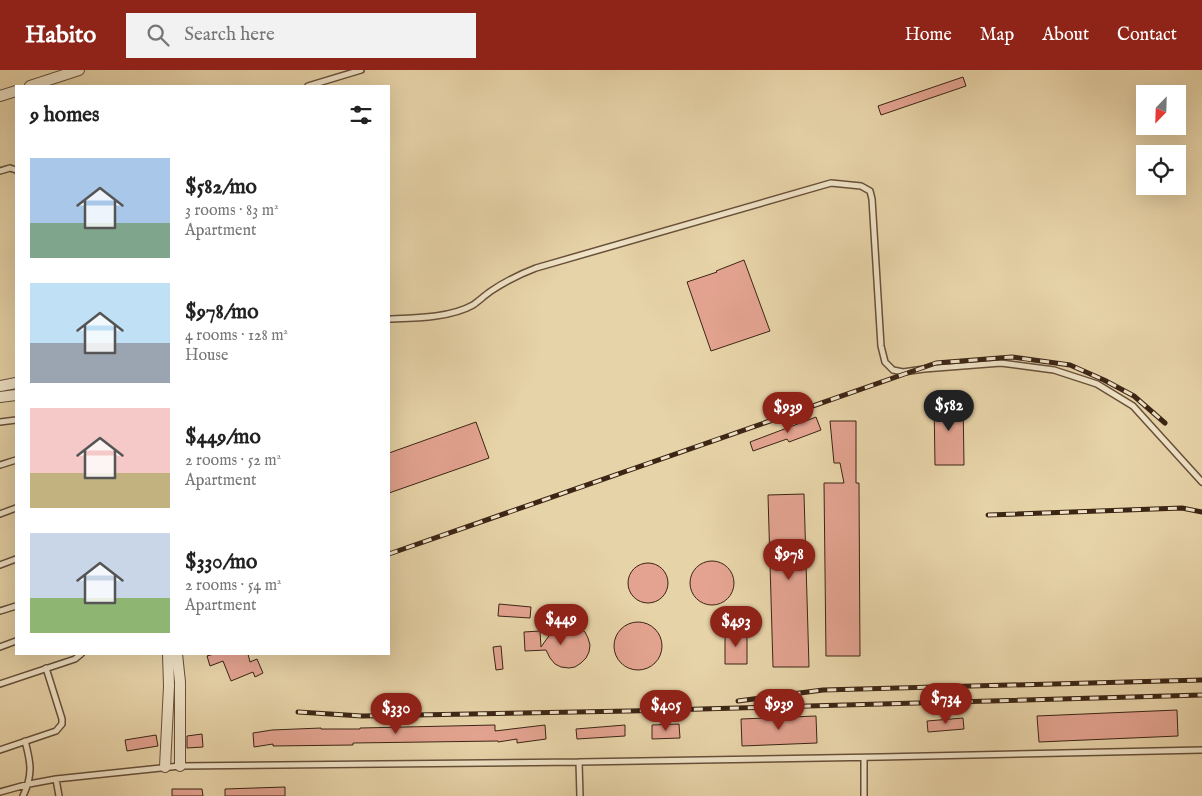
<!DOCTYPE html>
<html lang="en">
<head>
<meta charset="utf-8">
<style>
	:root { --surface:#fff; --page:#f2f2f2; --text:#222; --muted:#767676; --accent:#8f2418 }
	body { margin:0; font-family:"IM FELL English",serif; background:var(--page); color:var(--text); height:100vh; display:flex; flex-direction:column; font-size:19px; white-space:nowrap }
	* { box-sizing:border-box; margin:0 }
	p { font-size:16px; color:var(--muted) }
	.icon { flex:none; width:28px; height:28px; fill:none; stroke:currentColor; stroke-width:2; stroke-linecap:round; stroke-linejoin:round }
	.map { position:relative; flex:1; overflow:hidden }
	.details { position:absolute; left:15px; top:15px; width:375px; height:570px; display:flex; flex-direction:column; background:var(--surface); border-radius:0px; box-shadow:0 5px 20px #0002 }
	.details>* { flex:none }
	.needle { width:32px; rotate:203deg }
	.fabs { position:absolute; left:1136px; top:15px; display:grid; gap:10px }
	.fabs a { display:grid; place-items:center; width:50px; height:50px; border-radius:0px; background:var(--surface); box-shadow:0 5px 20px #0002; font-size:25px }
	.price { position:absolute; translate:-50% -42px; padding:0 11px; border-radius:18px; background:var(--accent); color:#fff; font-size:16px; line-height:32px; filter:drop-shadow(0 1px 2px #0008) }
	.price::after { content:''; position:absolute; left:50%; top:30px; width:15px; height:11px; margin-left:-8px; background:inherit; clip-path:polygon(0 0,100% 0,50% 100%) }
	.price.active { background:#222; color:#fff }
	ul { padding:0; list-style:none }
	li { display:flex; align-items:center; gap:15px; height:125px; padding:0 15px }
	li span { display:grid; place-items:center; flex:none; width:140px; height:100px; border-radius:0px; color:#555 }
	li>.icon { margin-inline-start:auto }
	span .icon { width:60px; height:60px; fill:#fffc; stroke-width:1 }
	li b { font-size:21px }
	h2 { display:flex; justify-content:space-between; align-items:center; height:60px; padding:0 15px; font-size:21px }
	header { display:flex; align-items:center; gap:30px; box-sizing:border-box; height:70px; padding:0 25px; background:var(--accent); color:#fff }
	header strong { font-size:24px }
	nav { display:flex; gap:28px; margin-inline-start:auto; font-size:18px }
	.search { width:350px; height:45px; background:var(--page); display:flex; align-items:center; gap:12px; box-sizing:border-box; padding:0 18px; border-radius:0px; color:var(--muted); font-size:19px }
	.map>svg:first-child { display:block }
	.building { fill:#e3a390; stroke:#3c2515 }
	.lines { fill:none; stroke-linecap:round; stroke-linejoin:round }
	.service-casing { stroke:#67503a; stroke-width:8 }
	.minor-casing { stroke:#67503a; stroke-width:12 }
	.service { stroke:#efe2c6; stroke-width:5 }
	.minor { stroke:#efe2c6; stroke-width:10 }
	.rail-casing { stroke:#3c2515; stroke-width:5 }
	.rail { stroke:#efe2c6; stroke-width:3; stroke-dasharray:9; stroke-linecap:butt }
</style>
</head>
<body>
<header>
<strong>Habito</strong>
<div class="search"><svg class="icon" aria-label="search" viewBox="0 0 24 24"><circle cx="10" cy="10" r="6"/><path d="M15 15l6 6"/></svg>Search here</div>
<nav><a>Home</a><a>Map</a><a>About</a><a>Contact</a></nav>
</header>
<div class="map">
<svg width="1202" height="726" viewBox="0 0 1202 726">
	<rect width="100%" height="100%" fill="#e7d3a8"/>
	<filter id="stains"><feTurbulence type="fractalNoise" baseFrequency=".004" numOctaves="4"/><feColorMatrix values="0 0 0 0 .2 0 0 0 0 .09 0 0 0 0 .02 0 0 0 .5 -.17"/></filter>
	<radialGradient id="worn" r=".72"><stop offset=".6" stop-color="#630" stop-opacity="0"/><stop offset="1" stop-color="#630" stop-opacity=".3"/></radialGradient>
	<!-- building -->
	<path class="building" d="M963,7L966,16L881,45L878,36Z
		M744,190L770,261L711,281L687,212L717,202L716,201Z
		M963,329L964,395H935L934,330Z
		M816,347L821,360L789,372L787,369L753,381L750,372Z
		M830,351H856V413H859L860,586H826L824,413H844L840,393H834Z
		M476,352L489,388L389,423V383Z
		M804,424L809,597H773L768,425Z
		M690 513a22 22 0 1 1 44 0a22 22 0 1 1-44 0Z
		M628 513a20 20 0 1 1 40 0a20 20 0 1 1-40 0Z
		M499,534L531,537L530,548L498,546Z
		M614 576a24 24 0 1 1 48 0a24 24 0 1 1-48 0Z
		M575,554L585,562L588,568L590,575L589,582L586,588L581,593L575,597L569,598L561,597L555,594L550,588L546,580L525,581L524,562L540,561L541,577L553,560L575,559Z
		M725,563H747V594H725Z
		M501,576L503,599L496,600L493,577Z
		M214,584H248L250,592L257,589L263,603L255,607L253,602L231,611L223,591L210,596L207,586Z
		M1177,640L1178,666L1039,672L1037,646Z
		M816,646L817,673L742,676L741,649Z
		M963,648L964,659L928,662L927,651Z
		M679,654L680,668L652,669V655Z
		M495,655V661L545,655L546,669L517,673V669L498,672V671L353,673V675L273,676V674L254,677L253,663L272,660L321,658V659H360V658Z
		M625,655V666L577,669L576,659Z
		M202,664L203,677L187,678V666Z
		M156,665L158,676L127,681L125,670Z
		M285,717V726H225V719Z
		M172,719H202L203,726H172Z"/>
	<g class="lines">
		<!-- service casing -->
		<g class="service-casing">
			<path id="service" d="M308,16L361,0
				M0,101L10,98L16,100
				M389,249C414,248 450,248 473,235C479,231 485,225 491,221C506,211 520,204 536,198L831,113L861,116L870,121L872,129L881,276L885,292L893,300L903,302L924,299L1001,293L1054,300L1097,314L1133,336L1202,412
				M0,352L16,350
				M0,395L16,390
				M0,444L16,438
				M0,495L16,489
				M0,541L16,536
				M0,577L16,571
				M0,614L75,589L81,584
				M0,680L56,661L62,654V649L46,598
				M864,688V726
				M579,692L580,726
				M56,709L59,726
				M0,722L29,714L56,709L180,696L579,692L881,687L1202,680
				M23,726C33,705 31,693 25,671"/>
		</g>
		<!-- minor casing -->
		<g class="minor-casing">
			<path id="minor" d="M30,16L79,0
				M0,26L16,21
				M0,316L16,313
				M0,327L16,325
				M177,584L180,612V696
				M165,697L169,616L168,584"/>
		</g>
		<!-- service -->
		<use href="#service" class="service"/>
		<!-- minor -->
		<use href="#minor" class="minor"/>
		<!-- rail casing -->
		<g class="rail-casing">
			<path id="rail" d="M988,445L1182,438L1202,442
				M389,484L936,293L1012,287L1070,295L1104,310L1134,326L1165,353
				M738,631L823,620L1202,610
				M298,642L362,646L630,641L1202,625"/>
		</g>
		<!-- rail -->
		<use href="#rail" class="rail"/>
	</g>
	<rect width="100%" height="100%" filter="url(#stains)"/>
	<rect width="100%" height="100%" fill="url(#worn)"/>
</svg>
<div class="fabs">
<a><svg class="needle" viewBox="-14 -14 28 28"><path d="M0-13l5 13h-10z" fill="#e53935"/><path d="M0 13l5-13h-10z" fill="#767676"/></svg></a>
<a><svg class="icon" aria-label="locate" viewBox="0 0 24 24"><circle cx="12" cy="12" r="6"/><path d="M12 2v4M12 18v4M2 12h4M18 12h4"/></svg></a>
</div>
<b class="price active" style="left:949px;top:362px">$582</b>
<b class="price" style="left:788px;top:364px">$939</b>
<b class="price" style="left:789px;top:511px">$978</b>
<b class="price" style="left:561px;top:576px">$449</b>
<b class="price" style="left:736px;top:578px">$493</b>
<b class="price" style="left:946px;top:655px">$734</b>
<b class="price" style="left:779px;top:661px">$939</b>
<b class="price" style="left:666px;top:662px">$405</b>
<b class="price" style="left:396px;top:665px">$330</b>
<section class="details">
<h2>9 homes<svg class="icon" aria-label="filters" viewBox="0 0 24 24"><path d="M4 7h16M4 17h16"/><circle cx="9" cy="7" r="2"/><circle cx="15" cy="17" r="2"/></svg></h2>
<ul>
<li><span style="background:linear-gradient(#a9c7e8 65%,#7fa58c 0)"><svg class="icon" aria-label="home" viewBox="0 0 24 24"><path d="M3 11l9-7 9 7M6 9v11h12V9"/></svg></span><div><b>$582/mo</b><p>3 rooms · 83 m²</p><p>Apartment</p></div></li>
<li><span style="background:linear-gradient(#bfe0f5 60%,#9aa5b1 0)"><svg class="icon" aria-label="home" viewBox="0 0 24 24"><path d="M3 11l9-7 9 7M6 9v11h12V9"/></svg></span><div><b>$978/mo</b><p>4 rooms · 128 m²</p><p>House</p></div></li>
<li><span style="background:linear-gradient(#f6c9c9 65%,#c2b280 0)"><svg class="icon" aria-label="home" viewBox="0 0 24 24"><path d="M3 11l9-7 9 7M6 9v11h12V9"/></svg></span><div><b>$449/mo</b><p>2 rooms · 52 m²</p><p>Apartment</p></div></li>
<li><span style="background:linear-gradient(#c9d6e8 65%,#8fb573 0)"><svg class="icon" aria-label="home" viewBox="0 0 24 24"><path d="M3 11l9-7 9 7M6 9v11h12V9"/></svg></span><div><b>$330/mo</b><p>2 rooms · 54 m²</p><p>Apartment</p></div></li>
</ul>
</section>
</div>
</body>
</html>
